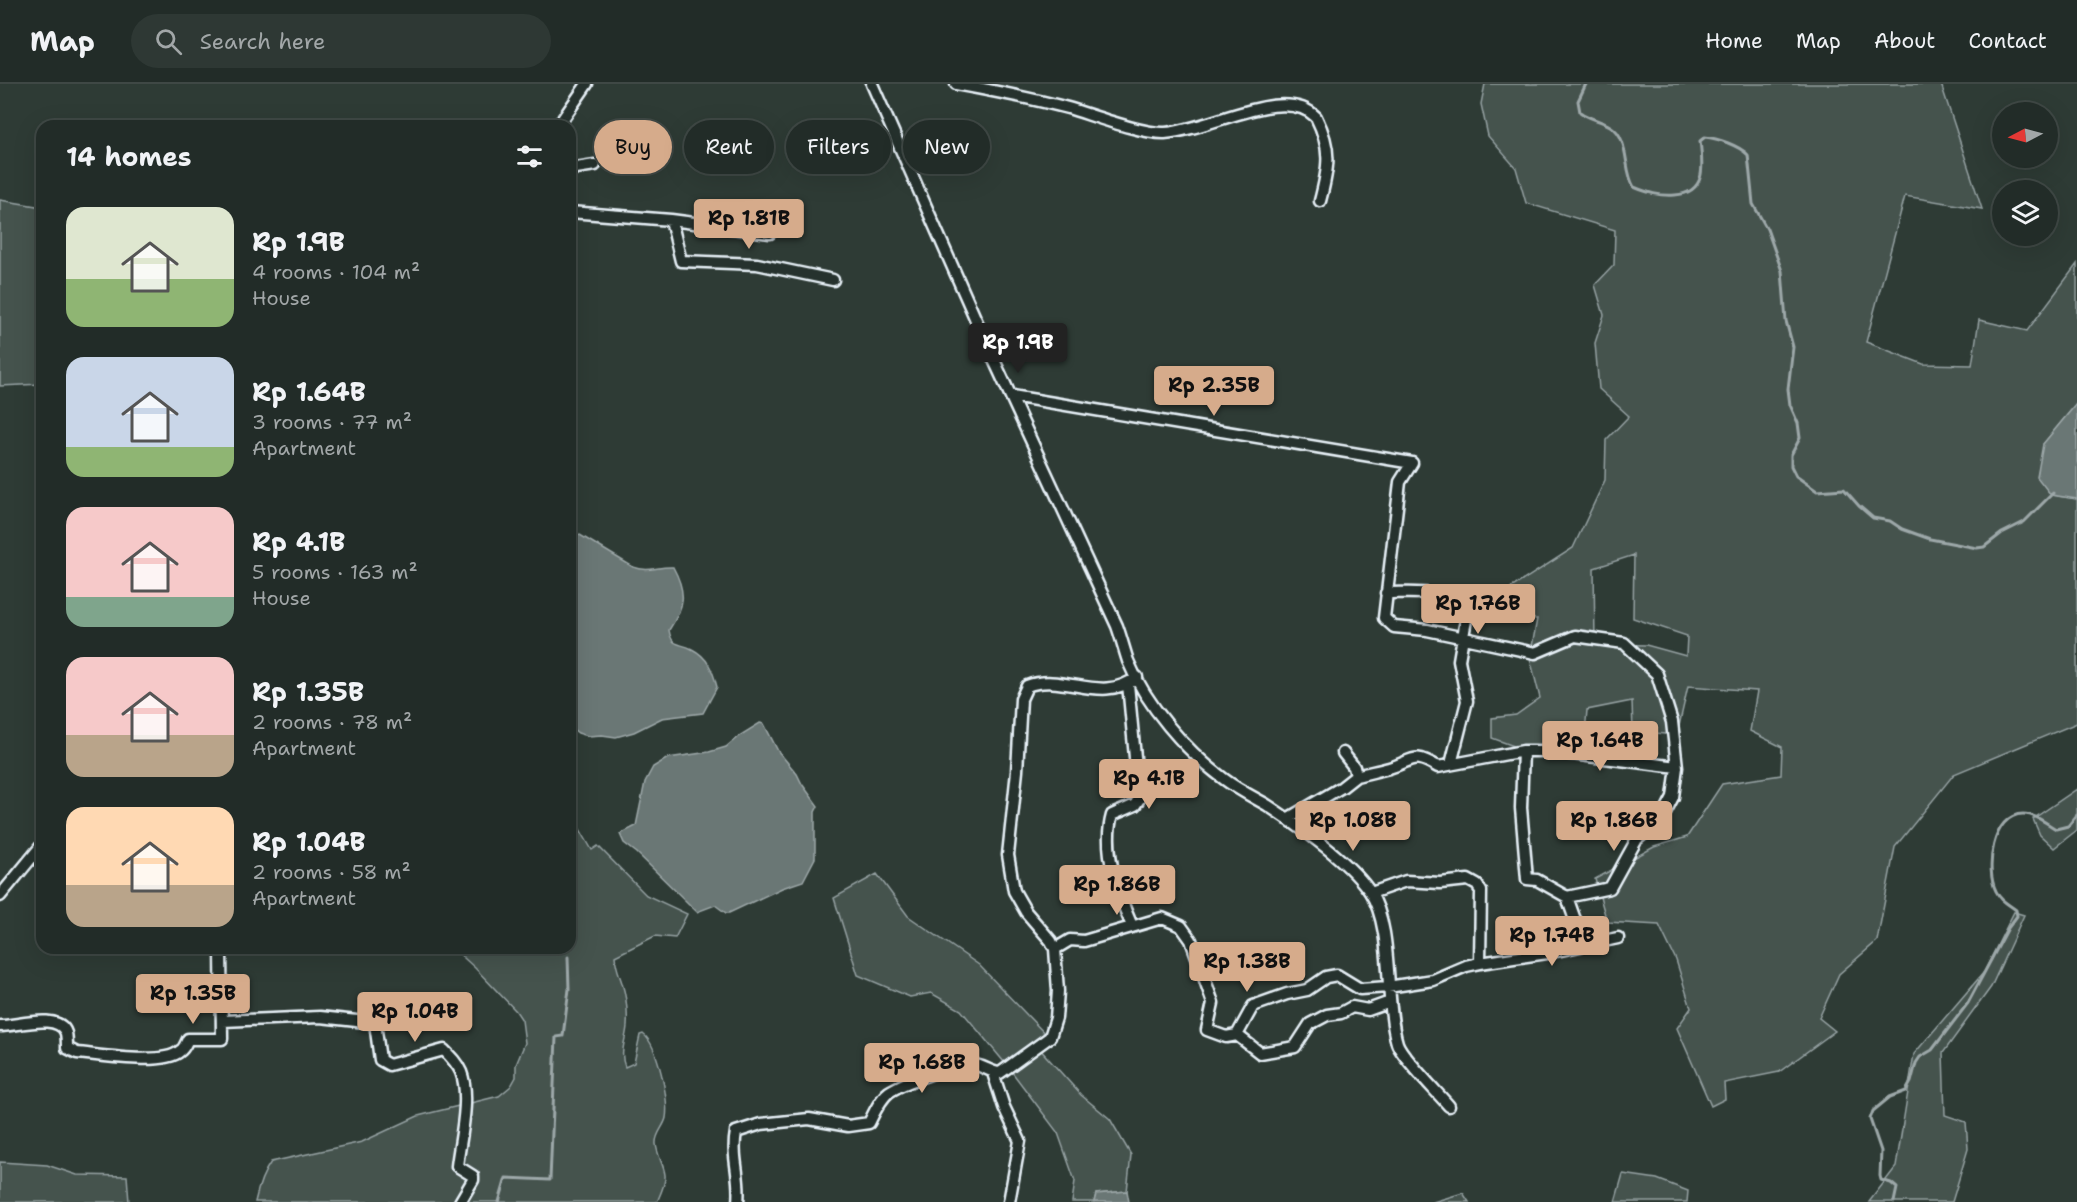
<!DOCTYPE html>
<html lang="en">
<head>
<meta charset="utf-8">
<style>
	:root { --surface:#222c28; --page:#2e3834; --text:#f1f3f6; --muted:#a2a7a8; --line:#3f4845; --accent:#d6ab8b }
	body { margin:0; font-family:"Shantell Sans",sans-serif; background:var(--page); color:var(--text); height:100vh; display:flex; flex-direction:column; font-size:22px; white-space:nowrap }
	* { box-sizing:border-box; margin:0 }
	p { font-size:20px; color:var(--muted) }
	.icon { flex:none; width:33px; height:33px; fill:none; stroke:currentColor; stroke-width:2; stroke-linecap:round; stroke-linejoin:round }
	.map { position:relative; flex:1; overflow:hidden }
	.panel { position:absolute; left:36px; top:36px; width:540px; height:834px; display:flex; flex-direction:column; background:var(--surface); border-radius:18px; box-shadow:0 6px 24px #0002,0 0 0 2px var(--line) }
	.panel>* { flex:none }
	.guide { position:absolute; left:594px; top:36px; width:570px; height:54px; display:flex; gap:12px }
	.needle { width:39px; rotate:264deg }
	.tools { position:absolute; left:1992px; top:18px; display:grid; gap:12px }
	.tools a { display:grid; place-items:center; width:66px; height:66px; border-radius:50%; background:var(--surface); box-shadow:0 6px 24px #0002,0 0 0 2px var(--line); font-size:30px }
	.price { position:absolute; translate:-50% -51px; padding:0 14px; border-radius:6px; background:var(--accent); color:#111; font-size:20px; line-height:39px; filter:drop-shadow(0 2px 3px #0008) }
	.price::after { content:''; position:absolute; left:50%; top:36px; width:18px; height:14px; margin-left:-9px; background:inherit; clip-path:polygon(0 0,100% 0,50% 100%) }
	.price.on { background:#222; color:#fff }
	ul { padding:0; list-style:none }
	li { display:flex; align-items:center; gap:18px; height:150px; padding:0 30px }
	li span { display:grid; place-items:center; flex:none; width:168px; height:120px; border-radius:18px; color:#555 }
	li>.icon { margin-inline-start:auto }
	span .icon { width:72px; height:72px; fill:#fffc; stroke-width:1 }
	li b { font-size:26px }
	h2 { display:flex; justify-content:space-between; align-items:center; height:72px; padding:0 30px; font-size:26px }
	.tag { padding:0 21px; border-radius:27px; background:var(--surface); box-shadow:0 6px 24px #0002,0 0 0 2px var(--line); font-size:21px; line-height:54px }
	.tag.on { background:var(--accent); color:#111 }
	header { display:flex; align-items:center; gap:36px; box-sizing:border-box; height:84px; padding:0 30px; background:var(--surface); border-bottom:2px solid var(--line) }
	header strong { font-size:28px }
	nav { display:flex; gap:33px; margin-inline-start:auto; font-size:21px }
	.search { width:420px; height:54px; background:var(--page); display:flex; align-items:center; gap:15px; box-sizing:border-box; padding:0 21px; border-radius:33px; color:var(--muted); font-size:22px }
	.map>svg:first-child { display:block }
	.green { fill:#45524e; stroke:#96a2a3; stroke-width:1.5; fill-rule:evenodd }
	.water { fill:#6b7775; stroke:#9da8a9; stroke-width:1.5 }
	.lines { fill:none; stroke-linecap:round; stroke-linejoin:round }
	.stream { stroke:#9da8a9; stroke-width:3 }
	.minor-casing { stroke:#e8f1f8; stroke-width:15 }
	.minor { stroke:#26332d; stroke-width:10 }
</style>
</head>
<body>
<header>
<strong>Map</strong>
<div class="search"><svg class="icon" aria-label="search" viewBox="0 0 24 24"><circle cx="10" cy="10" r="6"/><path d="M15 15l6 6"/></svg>Search here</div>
<nav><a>Home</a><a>Map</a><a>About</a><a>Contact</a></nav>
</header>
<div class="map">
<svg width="2077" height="1118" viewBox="0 0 2077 1118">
	<rect width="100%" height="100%" fill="#2e3b35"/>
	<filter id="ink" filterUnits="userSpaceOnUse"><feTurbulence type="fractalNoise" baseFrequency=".0167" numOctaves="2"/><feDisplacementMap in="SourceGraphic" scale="12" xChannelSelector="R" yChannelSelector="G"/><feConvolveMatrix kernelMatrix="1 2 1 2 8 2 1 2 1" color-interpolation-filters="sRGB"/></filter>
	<g filter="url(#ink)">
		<!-- green -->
		<path class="green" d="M1485,0H1941L1982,125L1905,112L1866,258L1923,280L1972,281L1979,236L2027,247L2077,180V319L2043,360L2051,411L2077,415V639L1954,690L1895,763L1877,857L1839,890L1819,934L1835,947L1779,988L1724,999L1725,1015L1711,1022L1677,944L1691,924L1676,876L1659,841L1607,838L1595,795L1654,763L1687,753L1722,700L1781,691L1782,663L1750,647L1757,607L1688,602L1677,651L1633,647L1632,617L1587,626L1583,672L1538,671L1492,654V634L1516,631L1540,614L1530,574L1537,535L1500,532V511L1573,464L1605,396L1606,356L1629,332L1599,305L1595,259L1604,231L1595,201L1614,181L1615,146L1526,119L1516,84L1488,52L1481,20ZM1634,471L1633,534L1687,552L1686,572L1646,561L1595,560L1594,484Z
			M0,116L42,123V300L0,302Z
			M2077,705V746L2054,764L2040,751L2033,735Z
			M570,710L573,715L577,740L592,766L598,762L646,811L687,830L675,854L655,852L615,872C616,884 619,889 622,899C626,912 628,928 627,942C626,956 619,969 625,983L634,979L640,951L643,950C658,961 669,1016 666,1034C664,1043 655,1050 656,1060C657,1071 664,1081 665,1091C666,1099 660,1111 657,1118H255C258,1104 262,1090 271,1078L362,1058L418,1032L499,1012L511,1002L516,993V981L525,959L522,936L516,927L475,884L453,864H570Z
			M877,790L908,832L979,881L1049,954L1038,963L1081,1011L1110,1035L1131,1071L1127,1107L1096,1110L1094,1118H1072L1075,1097L1058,1049L1009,984L961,926L931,909L910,913L858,891L834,814Z
			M2014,828L2024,831L1991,903L1943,969L1945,1031L1966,1038L1968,1065L1952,1118H1869L1896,1083L1914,970L1984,888Z
			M0,1078L47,1081L77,1091L127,1092L129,1118H0Z
			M1623,1090L1657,1095L1688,1107L1687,1118H1615Z
			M1463,1109L1469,1118H1433Z"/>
		<!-- water -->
		<path class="water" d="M2077,319V415L2051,411L2037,393L2043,360Z
			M570,445L633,483C650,489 657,482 673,483C687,509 685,522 669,546C672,564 679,558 692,565C708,573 713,587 717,603L703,629L662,634L634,648L616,653L602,651L588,652L578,649L573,645L570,636Z
			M760,639L764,640L778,667L797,690L802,700L818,722L815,728V774L803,797L782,804L729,829H726L715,821L697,828L637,769L624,759L620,750L636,742L645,698L653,683L668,674L709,668L726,663L739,652Z
			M1127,1107L1129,1118H1094L1096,1110Z"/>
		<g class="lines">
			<!-- stream -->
			<path class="stream" d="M1586,0L1578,17L1580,28C1589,35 1600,36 1610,42C1630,53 1623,86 1634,103C1648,109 1659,112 1675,111C1707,109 1703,81 1700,57L1705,53C1717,54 1740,62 1748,71L1753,120L1767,145L1782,187L1786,237L1793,263L1788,305L1790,321L1798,339L1800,354L1791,371V382L1796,392L1817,407L1844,405L1859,422L1873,434L1890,437L1902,445L1930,455L1977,464L1984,463L2002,449L2024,438L2053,409
				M499,1118L506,1094L550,1096L556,953L563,952L569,905L568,873
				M1894,1118L1897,1104L1891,1099L1881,1096L1880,1092L1881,1067L1870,1035L1873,1027L1890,1013L1906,1007L1911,998L1916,979L1920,973L1932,966L1968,919L2008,844L2017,832L2016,826C2008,820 2000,816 1996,807C1985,786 1992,730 2023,730C2035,730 2046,739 2056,745L2068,742L2077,731"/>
			<!-- minor casing -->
			<g class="minor-casing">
				<path id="minor" d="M872,0L987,261L1117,542C1121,553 1124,565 1128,577C1146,621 1186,667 1224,695C1237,705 1253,713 1267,721C1299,742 1349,777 1370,808C1394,845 1384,915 1397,959C1401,972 1438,1009 1449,1022
					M956,0C994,7 1031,14 1068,24C1092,31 1142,50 1165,49C1211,46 1284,0 1316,33C1332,65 1329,83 1320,117
					M558,42L587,0
					M570,87L576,84L595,81
					M570,128L671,136L770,149
					M671,136L681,177L757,180L833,196
					M1012,312L1412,379L1400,398L1384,534L1394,543L1427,546L1535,569L1575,552L1624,559L1657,590L1672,638L1677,683L1673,713L1661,736L1637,755L1610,804L1567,813L1537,796L1527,795L1521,724L1523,667
					M1386,509C1416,509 1442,505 1468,524L1459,576L1467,617L1451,680
					M1128,600L1139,715L1135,721L1112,731C1102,766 1118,810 1132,842
					M1356,692C1367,689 1378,687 1389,684C1414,677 1412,667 1438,683L1523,667H1547L1677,683
					M1287,735L1342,703L1356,692L1354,683L1343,669
					M0,812L42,761
					M1567,813L1574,833L1589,861
					M1055,865L1070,856L1084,857L1162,834L1181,842L1191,856L1213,919L1207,946L1226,953L1237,951L1253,922L1287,910L1307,906L1326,893L1337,891L1360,905L1388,903L1433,896L1466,882L1480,879L1481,807L1477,801L1468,796L1440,799L1406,797L1371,809
					M1480,879L1547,869L1618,854
					M223,937L320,933L375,939L380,976L389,981L444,966C451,973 457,979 461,988C471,1013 460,1056 457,1082L473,1092V1096L460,1118
					M0,942C17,942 59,928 66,949C67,954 67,959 67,964L77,969C100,971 164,982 180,967C184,965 186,959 188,955H222L221,864
					M1237,951L1260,969L1295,963L1310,940L1327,931L1341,929L1352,923L1368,926L1390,918
					M993,989L1004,1023L1020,1057L1009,1118
					M738,1118C741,1092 731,1074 736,1048L761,1040L809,1035L848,1042L869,1039C874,1029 880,1015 889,1008C904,998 957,979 974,981C983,981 990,989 1000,989L1050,953L1056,934L1058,907L1055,865L1051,857L1026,828L1014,807L1008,771L1017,687L1021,615L1027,602C1064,588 1102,621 1137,593"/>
			</g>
			<!-- minor -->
			<use href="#minor" class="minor"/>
		</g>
	</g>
</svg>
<div class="tools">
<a><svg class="needle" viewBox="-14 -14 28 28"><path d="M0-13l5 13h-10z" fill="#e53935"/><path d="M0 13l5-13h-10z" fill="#a2a7a8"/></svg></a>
<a><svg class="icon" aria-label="layers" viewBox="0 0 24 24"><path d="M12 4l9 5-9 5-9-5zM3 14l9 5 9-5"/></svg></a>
</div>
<b class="price" style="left:749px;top:166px">Rp 1.81B</b>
<b class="price on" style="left:1018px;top:290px">Rp 1.9B</b>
<b class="price" style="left:1214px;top:333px">Rp 2.35B</b>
<b class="price" style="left:1478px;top:551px">Rp 1.76B</b>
<b class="price" style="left:1600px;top:688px">Rp 1.64B</b>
<b class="price" style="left:1149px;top:726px">Rp 4.1B</b>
<b class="price" style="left:1353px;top:768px">Rp 1.08B</b>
<b class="price" style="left:1614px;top:768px">Rp 1.86B</b>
<b class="price" style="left:1117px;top:832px">Rp 1.86B</b>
<b class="price" style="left:1552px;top:883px">Rp 1.74B</b>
<b class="price" style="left:1247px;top:909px">Rp 1.38B</b>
<b class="price" style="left:193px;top:941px">Rp 1.35B</b>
<b class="price" style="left:415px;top:959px">Rp 1.04B</b>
<b class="price" style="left:922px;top:1010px">Rp 1.68B</b>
<div class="guide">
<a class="tag on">Buy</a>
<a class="tag">Rent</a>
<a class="tag">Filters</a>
<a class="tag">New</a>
</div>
<section class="panel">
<h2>14 homes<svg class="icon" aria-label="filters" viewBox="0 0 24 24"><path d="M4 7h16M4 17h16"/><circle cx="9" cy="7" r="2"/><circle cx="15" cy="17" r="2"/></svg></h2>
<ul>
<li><span style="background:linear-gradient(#dfe7d0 60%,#8fb573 0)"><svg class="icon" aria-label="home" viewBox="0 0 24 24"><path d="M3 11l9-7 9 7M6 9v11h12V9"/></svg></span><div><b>Rp 1.9B</b><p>4 rooms · 104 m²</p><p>House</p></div></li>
<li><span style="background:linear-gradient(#c9d6e8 75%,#8fb573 0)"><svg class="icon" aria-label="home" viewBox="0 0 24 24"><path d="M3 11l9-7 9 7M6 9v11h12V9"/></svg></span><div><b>Rp 1.64B</b><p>3 rooms · 77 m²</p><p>Apartment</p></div></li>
<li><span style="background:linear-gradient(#f6c9c9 75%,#7fa58c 0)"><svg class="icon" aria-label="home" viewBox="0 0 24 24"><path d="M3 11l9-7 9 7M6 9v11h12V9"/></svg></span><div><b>Rp 4.1B</b><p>5 rooms · 163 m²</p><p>House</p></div></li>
<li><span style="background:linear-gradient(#f6c9c9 65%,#b9a48a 0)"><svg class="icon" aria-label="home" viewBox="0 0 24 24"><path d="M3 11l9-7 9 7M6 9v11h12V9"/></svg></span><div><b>Rp 1.35B</b><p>2 rooms · 78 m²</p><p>Apartment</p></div></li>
<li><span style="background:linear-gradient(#ffd9b3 65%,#b9a48a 0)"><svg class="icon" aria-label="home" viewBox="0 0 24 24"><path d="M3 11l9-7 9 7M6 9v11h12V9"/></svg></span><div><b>Rp 1.04B</b><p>2 rooms · 58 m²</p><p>Apartment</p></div></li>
</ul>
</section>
</div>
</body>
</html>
